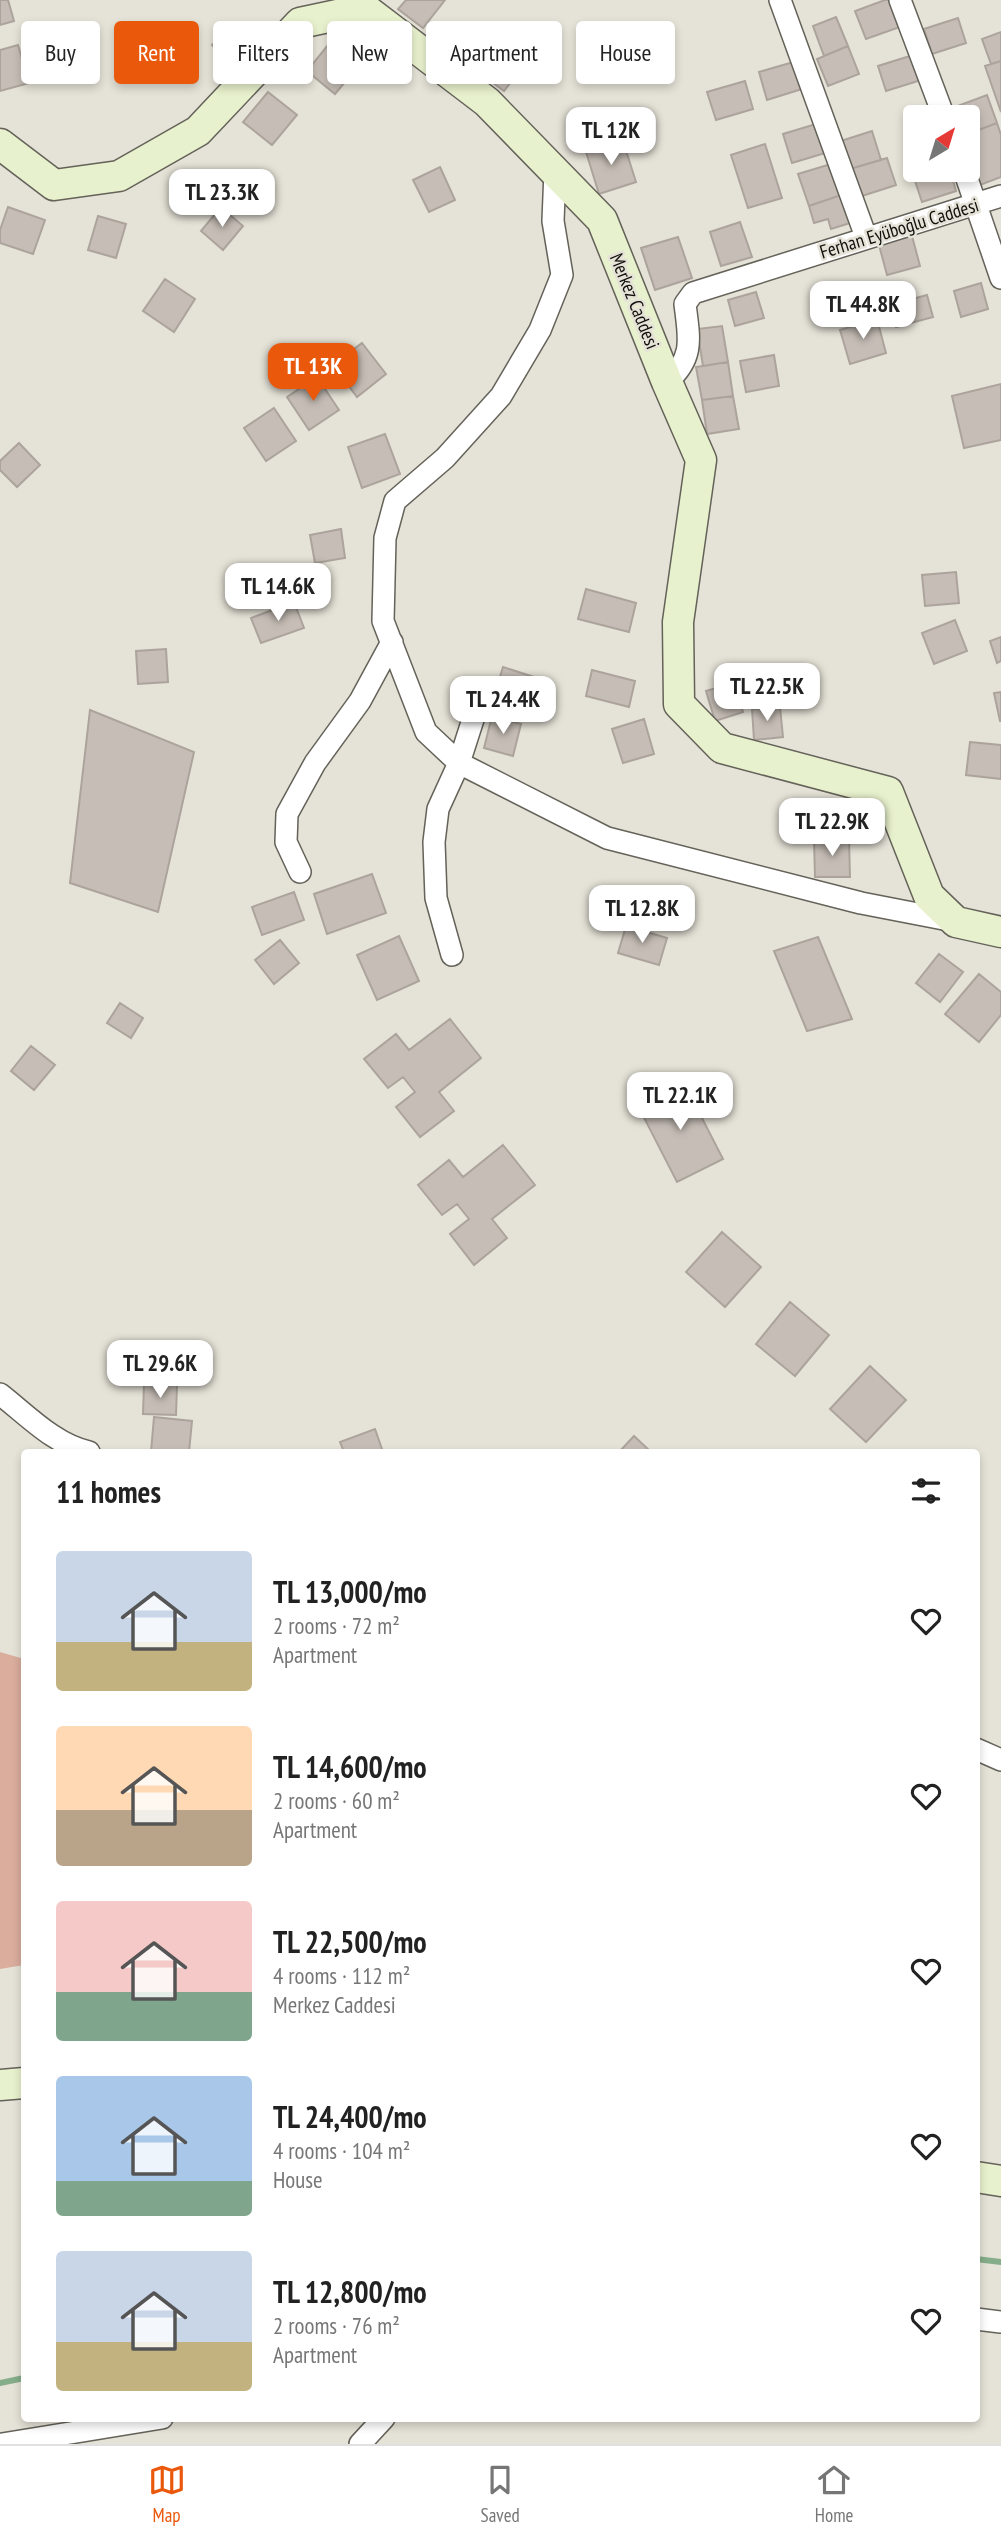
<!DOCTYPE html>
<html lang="en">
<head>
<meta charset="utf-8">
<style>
	:root { --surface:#fff; --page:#f2f2f2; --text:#222; --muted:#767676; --line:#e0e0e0; --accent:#ea580c }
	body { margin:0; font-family:"PT Sans Narrow",sans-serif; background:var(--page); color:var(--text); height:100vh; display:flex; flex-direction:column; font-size:26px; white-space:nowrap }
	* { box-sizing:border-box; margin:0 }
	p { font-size:23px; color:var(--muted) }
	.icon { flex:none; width:38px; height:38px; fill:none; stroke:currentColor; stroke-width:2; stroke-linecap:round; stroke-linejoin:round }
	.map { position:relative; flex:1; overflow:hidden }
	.panel { position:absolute; left:21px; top:1449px; width:959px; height:973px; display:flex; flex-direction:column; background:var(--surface); border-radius:7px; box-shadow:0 4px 10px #0003 }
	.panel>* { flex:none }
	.hud { position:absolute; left:21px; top:21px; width:959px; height:63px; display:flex; gap:14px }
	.needle { width:46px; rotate:38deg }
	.fabs { position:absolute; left:903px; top:105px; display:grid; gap:14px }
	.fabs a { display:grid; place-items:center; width:77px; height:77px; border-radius:7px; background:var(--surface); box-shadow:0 4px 10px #0003; font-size:35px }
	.price { position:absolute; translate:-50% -60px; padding:0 16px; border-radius:14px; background:#fff; color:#222; font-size:23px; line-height:46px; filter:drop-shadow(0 2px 4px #0008) }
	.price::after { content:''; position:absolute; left:50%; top:42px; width:21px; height:16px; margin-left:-10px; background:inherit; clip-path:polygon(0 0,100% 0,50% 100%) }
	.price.selected { background:var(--accent); color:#fff }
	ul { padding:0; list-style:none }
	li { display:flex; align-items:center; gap:21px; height:175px; padding:0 35px }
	li span { display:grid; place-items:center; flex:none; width:196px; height:140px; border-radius:7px; color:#555 }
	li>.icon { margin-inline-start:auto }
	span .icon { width:84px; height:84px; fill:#fffc; stroke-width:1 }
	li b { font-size:30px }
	h2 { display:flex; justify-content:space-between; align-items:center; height:84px; padding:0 35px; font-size:30px }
	.tag { padding:0 24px; border-radius:7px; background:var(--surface); box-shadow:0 4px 10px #0003; font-size:24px; line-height:63px }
	.tag.selected { background:var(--accent); color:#fff }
	.tabs { display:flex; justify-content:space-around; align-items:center; height:98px; border-top:2px solid var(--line); background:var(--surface); font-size:19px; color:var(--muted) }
	.tabs a { display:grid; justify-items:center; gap:4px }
	.tabs .selected { color:var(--accent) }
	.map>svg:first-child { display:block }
	.green { fill:#daad9d }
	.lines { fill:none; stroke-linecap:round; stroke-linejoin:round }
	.stream { stroke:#85ad89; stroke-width:6 }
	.building { fill:#c6beb6; stroke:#aca49c; stroke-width:2 }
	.street-casing { stroke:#646259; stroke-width:24 }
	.secondary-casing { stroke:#646259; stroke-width:33 }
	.street { stroke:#fff; stroke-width:21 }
	.secondary { stroke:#e8f1cd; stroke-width:30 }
	.labels { text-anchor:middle; stroke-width:5; stroke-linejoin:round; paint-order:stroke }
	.street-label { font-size:19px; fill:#11100c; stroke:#e5e2d7 }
</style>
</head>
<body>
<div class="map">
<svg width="1001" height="2444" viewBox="0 0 1001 2444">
	<rect width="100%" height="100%" fill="#e5e2d7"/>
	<!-- green -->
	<path class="green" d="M0,1652L24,1659V1965L0,1969Z"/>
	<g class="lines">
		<!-- stream -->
		<path class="stream" d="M976,2259L1001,2262
			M0,2383L24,2378"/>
	</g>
	<!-- building -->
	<path class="building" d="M0,0H8L14,21L0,25Z
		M406,0H445L423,28L398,9Z
		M885,0H890L900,27L866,39L855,11Z
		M836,17L848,46L824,56L813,26Z
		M958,18L966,43L932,54L924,29Z
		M231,27L248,44L229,62L212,45Z
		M1001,32V61L991,64L982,39Z
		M500,33L531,57L504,91L473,68Z
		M332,40L360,64L335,94L307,71Z
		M18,45L29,83L0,91V50Z
		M848,46L859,74L828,86L817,59Z
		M913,55L921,80L886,91L878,66Z
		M797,61L805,88L767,100L759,72Z
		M1001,61V112L985,66Z
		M745,81L753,109L716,120L707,92Z
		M268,92L297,115L272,145L243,122Z
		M987,95L997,123L968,134V117H955L952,108Z
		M915,119V150L913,151L904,122Z
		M997,123L1001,135V177L980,185L968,152V134Z
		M816,124L825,153L792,163L783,134Z
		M872,131L881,160L850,169L841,141Z
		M623,141L636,182L599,194L586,152Z
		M765,144L782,198L748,208L731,155Z
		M915,150V170H940L914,178L906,153Z
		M887,158L896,185L859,197L850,169Z
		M831,164L841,195L809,206L798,174Z
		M440,167L455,200L429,212L413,180Z
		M940,170H950L956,191L922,202L914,178Z
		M841,195L850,223L831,229L828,219L814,223L809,206Z
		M8,207L45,220L33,254L0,243V230Z
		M221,207L243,226L223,250L201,231Z
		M98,216L126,224L116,258L88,250Z
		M740,222L752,257L721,266L710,232Z
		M912,236L920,266L887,275L879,245Z
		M678,237L692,278L655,290L641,248Z
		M165,279L195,299L174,332L143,311Z
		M981,283L988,309L961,317L954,291Z
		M756,292L764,318L735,326L728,300Z
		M927,295L933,317L896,327L890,305Z
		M877,319L886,353L850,364L840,330Z
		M722,326L728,362L703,366L697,329Z
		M362,343L386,374L357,397L333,365Z
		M774,355L779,386L746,392L740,361Z
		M728,362L733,396L702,400L696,367Z
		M317,377L339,410L309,430L287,397Z
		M1001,384V440L964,448L952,396Z
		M733,396L739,429L707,434L702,400Z
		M274,408L296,441L266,461L244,428Z
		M385,434L400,474L362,488L348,447Z
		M19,443L40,465L17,487L0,470V461Z
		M341,529L345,558L315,563L310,535Z
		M956,572L959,603L925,606L922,575Z
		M586,589L636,603L629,632L578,619Z
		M294,602L304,628L261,643L251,618Z
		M955,620L967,651L934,664L922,633Z
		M1001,637V661L997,663L990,641Z
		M166,649L168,682L138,684L136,651Z
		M503,667L537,678L527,710L493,699Z
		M592,670L635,681L629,707L586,696Z
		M734,683L743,712L715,721L706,691Z
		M1001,692V721H1000L994,693Z
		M780,707L783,737L754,740L752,709Z
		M90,710L194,752L158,912L70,883Z
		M492,716L521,724L513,756L484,748Z
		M644,719L654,754L623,763L612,729Z
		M970,742L1001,745V779L966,775Z
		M849,839L850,877H815L814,840Z
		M372,874L386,913L327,934L314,894Z
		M294,892L304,920L262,935L252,907Z
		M626,926L667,938L659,965L618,953Z
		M399,936L419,981L377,1000L357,955Z
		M818,937L852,1019L807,1031L774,951Z
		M280,940L299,963L274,984L255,960Z
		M939,954L963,972L940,1002L916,983Z
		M979,974L1001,992V1015L979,1042L945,1014Z
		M120,1003L143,1018L131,1038L107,1023Z
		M450,1019L481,1058L439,1092L454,1111L420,1137L396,1107L415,1092L403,1077L388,1088L364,1059L396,1034L409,1050Z
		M31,1046L55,1065L34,1090L11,1071Z
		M683,1081L723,1159L677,1182L637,1104Z
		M503,1145L535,1185L492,1219L507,1238L474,1265L450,1234L469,1219L457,1204L442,1215L418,1185L449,1160L463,1177Z
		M722,1232L761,1267L725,1307L686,1272Z
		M790,1302L829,1335L795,1376L756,1344Z
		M870,1366L906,1400L866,1442L830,1409Z
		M144,1384L177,1385L176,1415L143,1414Z
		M154,1417L192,1421L189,1452H151Z
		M375,1429L383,1452H344L340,1442Z
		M634,1436L651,1452H619Z"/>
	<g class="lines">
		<!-- street casing -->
		<g class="street-casing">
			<path id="street" d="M780,0L866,237
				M900,0L944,117
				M964,170L1001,278
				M555,171L553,221L562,275L540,330L501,396L445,458L395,501L385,538L383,621L426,732L459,763L607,838L861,903L954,921
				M667,382C695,357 689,338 685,304L693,293L1001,196
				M300,872L286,842L287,814L315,763L360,701L392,642
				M452,955L436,898L434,842L438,809L459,763L476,710
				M0,1394C27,1415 55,1445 89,1452
				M976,1749L1001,1760
				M976,2319L1001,2322
				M2,2444L162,2418
				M360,2444L384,2418"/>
		</g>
		<!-- secondary casing -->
		<g class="secondary-casing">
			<path id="secondary" d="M0,144L54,185L119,176L198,131L300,23L365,9L487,102L602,220L667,382L701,460L678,622L679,704L722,748L888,792L929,896L956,922L1001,932
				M0,2085L24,2083
				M976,2177L1001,2181"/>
		</g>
		<!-- street -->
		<use href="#street" class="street"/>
		<!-- secondary -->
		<use href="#secondary" class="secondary"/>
	</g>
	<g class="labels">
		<!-- street labels -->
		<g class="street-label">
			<text transform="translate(899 228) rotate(-17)" y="7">Ferhan Eyüboğlu Caddesi</text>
			<text transform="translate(635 301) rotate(68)" y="7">Merkez Caddesi</text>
		</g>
	</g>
</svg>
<div class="fabs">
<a><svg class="needle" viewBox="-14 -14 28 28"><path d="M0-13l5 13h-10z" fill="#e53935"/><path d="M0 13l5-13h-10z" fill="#767676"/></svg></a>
</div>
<b class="price" style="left:611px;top:167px">TL 12K</b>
<b class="price" style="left:222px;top:229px">TL 23.3K</b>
<b class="price" style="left:863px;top:341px">TL 44.8K</b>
<b class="price selected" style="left:313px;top:403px">TL 13K</b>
<b class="price" style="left:278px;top:623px">TL 14.6K</b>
<b class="price" style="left:767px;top:723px">TL 22.5K</b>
<b class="price" style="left:503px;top:736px">TL 24.4K</b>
<b class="price" style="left:832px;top:858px">TL 22.9K</b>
<b class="price" style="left:642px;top:945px">TL 12.8K</b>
<b class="price" style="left:680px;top:1132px">TL 22.1K</b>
<b class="price" style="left:160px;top:1400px">TL 29.6K</b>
<div class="hud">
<a class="tag">Buy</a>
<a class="tag selected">Rent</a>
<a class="tag">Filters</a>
<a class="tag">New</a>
<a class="tag">Apartment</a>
<a class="tag">House</a>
</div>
<section class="panel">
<h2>11 homes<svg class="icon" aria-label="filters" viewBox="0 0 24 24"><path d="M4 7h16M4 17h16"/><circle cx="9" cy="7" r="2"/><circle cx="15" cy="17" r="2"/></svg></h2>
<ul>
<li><span style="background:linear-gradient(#c9d6e8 65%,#c2b280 0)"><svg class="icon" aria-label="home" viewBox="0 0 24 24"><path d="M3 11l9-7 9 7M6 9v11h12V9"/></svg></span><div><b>TL 13,000/mo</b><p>2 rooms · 72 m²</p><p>Apartment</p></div><svg class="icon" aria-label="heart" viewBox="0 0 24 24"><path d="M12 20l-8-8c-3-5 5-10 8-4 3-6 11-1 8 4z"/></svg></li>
<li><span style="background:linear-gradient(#ffd9b3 60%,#b9a48a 0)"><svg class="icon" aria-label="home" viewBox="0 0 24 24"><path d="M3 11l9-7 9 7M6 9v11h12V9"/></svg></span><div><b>TL 14,600/mo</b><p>2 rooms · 60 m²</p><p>Apartment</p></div><svg class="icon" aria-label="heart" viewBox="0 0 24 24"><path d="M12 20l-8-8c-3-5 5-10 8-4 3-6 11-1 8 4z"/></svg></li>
<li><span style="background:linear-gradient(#f6c9c9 65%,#7fa58c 0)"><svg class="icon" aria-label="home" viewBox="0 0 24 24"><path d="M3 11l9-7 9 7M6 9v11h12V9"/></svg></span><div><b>TL 22,500/mo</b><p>4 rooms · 112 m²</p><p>Merkez Caddesi</p></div><svg class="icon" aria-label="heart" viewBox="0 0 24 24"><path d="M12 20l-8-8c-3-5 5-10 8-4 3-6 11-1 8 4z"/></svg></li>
<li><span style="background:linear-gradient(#a9c7e8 75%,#7fa58c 0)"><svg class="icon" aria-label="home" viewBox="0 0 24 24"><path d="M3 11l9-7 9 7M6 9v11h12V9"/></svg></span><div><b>TL 24,400/mo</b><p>4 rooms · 104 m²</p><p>House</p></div><svg class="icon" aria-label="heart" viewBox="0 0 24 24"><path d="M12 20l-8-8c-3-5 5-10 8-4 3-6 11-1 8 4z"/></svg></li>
<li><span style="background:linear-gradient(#c9d6e8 65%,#c2b280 0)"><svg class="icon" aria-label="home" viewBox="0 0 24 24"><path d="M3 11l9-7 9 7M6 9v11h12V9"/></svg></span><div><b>TL 12,800/mo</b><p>2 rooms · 76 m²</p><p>Apartment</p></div><svg class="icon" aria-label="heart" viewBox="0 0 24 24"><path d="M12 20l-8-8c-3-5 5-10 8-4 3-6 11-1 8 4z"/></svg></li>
</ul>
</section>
</div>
<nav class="tabs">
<a class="selected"><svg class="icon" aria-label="map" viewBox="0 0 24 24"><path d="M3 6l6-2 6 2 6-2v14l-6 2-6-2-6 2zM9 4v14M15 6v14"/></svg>Map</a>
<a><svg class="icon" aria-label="saved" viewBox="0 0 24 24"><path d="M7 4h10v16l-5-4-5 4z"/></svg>Saved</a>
<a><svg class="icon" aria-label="home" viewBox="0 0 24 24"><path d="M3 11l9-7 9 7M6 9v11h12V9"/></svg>Home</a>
</nav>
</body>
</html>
